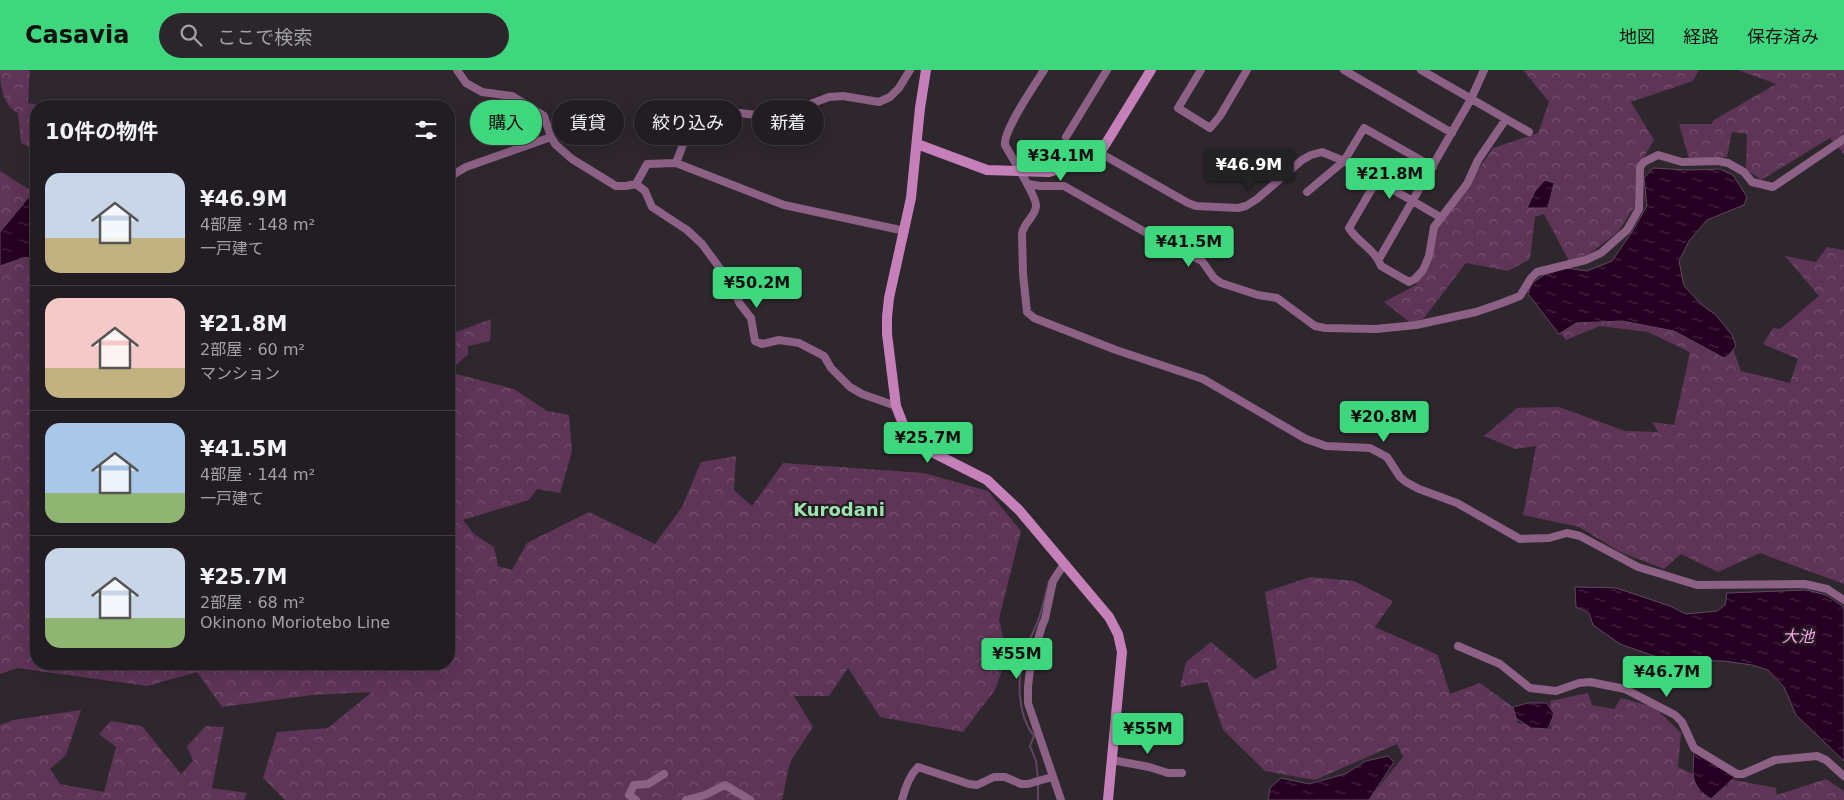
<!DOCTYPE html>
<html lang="ja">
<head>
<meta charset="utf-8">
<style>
	:root { --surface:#221d22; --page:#2a262a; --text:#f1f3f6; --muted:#a2a2a5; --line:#3f3b40; --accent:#3fd77d }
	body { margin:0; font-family:"DejaVu Sans","Noto Sans JP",sans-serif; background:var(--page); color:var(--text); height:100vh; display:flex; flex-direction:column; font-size:19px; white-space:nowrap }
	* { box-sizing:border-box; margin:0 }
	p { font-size:16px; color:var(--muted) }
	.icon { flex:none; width:28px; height:28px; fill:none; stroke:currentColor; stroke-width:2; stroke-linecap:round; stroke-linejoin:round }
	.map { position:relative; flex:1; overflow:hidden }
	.details { position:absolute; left:30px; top:30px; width:425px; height:570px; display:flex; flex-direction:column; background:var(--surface); border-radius:20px; box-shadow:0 5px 20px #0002,0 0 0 1px var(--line) }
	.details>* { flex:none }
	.guide { position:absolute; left:470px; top:30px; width:475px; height:45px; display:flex; gap:10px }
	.price { position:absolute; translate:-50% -42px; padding:0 11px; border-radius:5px; background:var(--accent); color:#111; font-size:16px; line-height:32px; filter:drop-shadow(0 1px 2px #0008) }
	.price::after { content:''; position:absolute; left:50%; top:30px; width:15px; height:11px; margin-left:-8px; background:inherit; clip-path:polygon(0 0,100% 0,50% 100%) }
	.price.on { background:#222; color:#fff }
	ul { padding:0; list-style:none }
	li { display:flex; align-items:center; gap:15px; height:125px; padding:0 15px }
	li+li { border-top:1px solid var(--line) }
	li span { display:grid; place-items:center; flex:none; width:140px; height:100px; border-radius:15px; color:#555 }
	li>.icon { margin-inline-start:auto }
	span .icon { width:60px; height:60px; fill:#fffc; stroke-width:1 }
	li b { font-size:21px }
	h2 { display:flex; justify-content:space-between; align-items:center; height:60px; padding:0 15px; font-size:21px }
	.chip { padding:0 18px; border-radius:22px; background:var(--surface); box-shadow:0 5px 20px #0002,0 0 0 1px var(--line); font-size:18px; line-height:45px }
	.chip.on { background:var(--accent); color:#111 }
	header { display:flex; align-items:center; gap:30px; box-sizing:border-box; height:70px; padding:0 25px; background:var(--accent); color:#111 }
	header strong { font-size:24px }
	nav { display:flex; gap:28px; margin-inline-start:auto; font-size:18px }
	.search { width:350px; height:45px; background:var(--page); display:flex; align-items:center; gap:12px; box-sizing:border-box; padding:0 18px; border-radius:28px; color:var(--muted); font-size:19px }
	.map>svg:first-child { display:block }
	.forest { fill:url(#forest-crowns) }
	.water { fill:url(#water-ripples); stroke:#62465f }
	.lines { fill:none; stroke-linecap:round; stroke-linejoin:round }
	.stream { stroke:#62465f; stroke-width:2 }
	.street { stroke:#8c6185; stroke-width:8 }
	.secondary { stroke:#c580ba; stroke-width:10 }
	.labels { text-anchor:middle; stroke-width:4.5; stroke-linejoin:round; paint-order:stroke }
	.water-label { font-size:16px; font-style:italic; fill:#fba4ee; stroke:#251d23 }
	.quarter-label { font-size:18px; font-weight:bold; fill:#9de3b0; stroke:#251d23 }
</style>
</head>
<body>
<header>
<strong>Casavia</strong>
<div class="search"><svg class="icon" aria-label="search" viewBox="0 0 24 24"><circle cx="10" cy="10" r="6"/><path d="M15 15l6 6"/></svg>ここで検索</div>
<nav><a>地図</a><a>経路</a><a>保存済み</a></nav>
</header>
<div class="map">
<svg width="1844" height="730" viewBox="0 0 1844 730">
	<defs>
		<pattern id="forest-crowns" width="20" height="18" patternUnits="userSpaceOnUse" patternTransform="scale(1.25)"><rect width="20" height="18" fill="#5e3457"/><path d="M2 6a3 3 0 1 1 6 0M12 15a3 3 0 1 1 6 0" fill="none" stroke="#75526f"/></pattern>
		<pattern id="water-ripples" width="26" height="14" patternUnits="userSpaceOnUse" patternTransform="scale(1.25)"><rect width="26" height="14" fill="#250022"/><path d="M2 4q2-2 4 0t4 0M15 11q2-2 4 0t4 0" fill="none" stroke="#452542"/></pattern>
	</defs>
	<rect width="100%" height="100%" fill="#2e272d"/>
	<!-- forest -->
	<path class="forest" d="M0,0H30L28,33L43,36H36V80L21,73L18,43C3,36 0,15 0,0Z
		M1523,0H1699L1693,11L1631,32L1654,70L1636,100L1635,136L1618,162L1588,185L1569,191L1544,144L1535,147L1530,189L1508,201L1466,193L1424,248L1411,253L1384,232L1416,215L1434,175L1438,156L1493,78L1538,63L1549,32Z
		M1738,0H1844V84L1830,68L1761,110L1746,99L1747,64L1732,62L1727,87L1689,89L1679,54H1711L1714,50L1776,14Z
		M0,101L33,122L0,162Z
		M1827,177L1844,180V514L1760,483L1718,502L1681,484L1664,499L1620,482L1579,457L1523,445L1536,376L1515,379L1484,366L1517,338L1559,337L1625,361L1658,362L1652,352L1674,355L1690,282L1648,262L1600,256L1566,270L1557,259L1594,240L1673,251L1733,279L1741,301L1790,313L1798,289L1763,274L1773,258L1780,259L1819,226L1785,186L1816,192Z
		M26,187L36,192V594H449V265L491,249L490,271L468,276V284L449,302L514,319L547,341L569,345L572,381L560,423L537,419L529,430L463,450L474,464L494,477L498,496L512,500L527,473L589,442L655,474L682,437L701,392L736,386L734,420L752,436L783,393L924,403L988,421L1021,461L999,549L1007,587L995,620L963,662L880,647L848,598L829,626H794L813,657L790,692L782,730H754L746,726L744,730H285L263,708L277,662L328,658L372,622L312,625L222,637L197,602L147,616L17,598L0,604V196Z
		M1310,507L1354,511L1393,531L1375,557L1438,585L1450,624L1480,613L1513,637L1518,653L1551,659L1550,631L1588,623L1592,635L1614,639L1621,628L1654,637L1681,663L1678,697L1699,707L1700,723L1728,716L1729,709L1776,718L1777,725L1826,709L1844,721V730H1368L1403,687L1397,674L1315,710L1265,701L1223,660L1207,612L1180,617L1186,592L1211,572L1255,609L1277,598L1265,522Z
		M81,640L66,685L50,699L60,714L104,722L116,677L99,664L111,651L142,656L181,704L193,691L187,676L206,656L224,657L212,718L247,723L244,730H0V655L13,650Z"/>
	<!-- water -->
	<path class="water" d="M1653,98L1688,100L1720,99L1733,105L1747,127L1744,135L1707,150L1689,171L1679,191L1684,216L1702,235L1716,245L1732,265L1736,276L1729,285L1724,288L1674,261L1622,251L1576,253L1559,264L1528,224L1532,213L1544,205L1566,198L1587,201L1612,191L1632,162L1647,136L1644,108Z
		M1545,110L1554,113L1548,138H1527L1535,121Z
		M36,112V192L26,187L0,196V162L33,122Z
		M1575,517L1616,518L1670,536L1686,544L1717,541L1725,535L1727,523L1807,520L1826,525L1844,537V691L1796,645L1784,617L1768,600L1752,595L1724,591L1677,590L1654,586L1620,574L1593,555L1589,543L1576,537Z
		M1528,633H1547L1554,644L1548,659L1531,658L1516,648L1513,637Z
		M1694,682L1735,707L1711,729C1689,715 1693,705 1694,682Z
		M1388,686L1394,692L1369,730H1268L1270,718L1281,708L1309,714L1345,704L1366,691Z"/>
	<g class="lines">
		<!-- stream -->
		<path class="stream" d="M1038,709L1036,691L1030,676L1034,666C1017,645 1017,610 1024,584C1027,572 1035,561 1039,548C1043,536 1046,523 1049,511
			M1038,730V713"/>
		<!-- street -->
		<path class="street" d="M457,0L466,13L482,22L512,26L544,46L551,67L555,74L572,89L616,116H626L636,114L647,94L676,93L784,135L905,161
			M1044,0C1035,15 1003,60 1005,75C1011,86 1037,127 1036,136C1036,146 1023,153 1022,164L1023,204L1027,242L1034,248L1116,280L1203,309L1306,369L1326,376L1370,378L1387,387L1400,407L1406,412L1419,419L1457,433L1520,469L1549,468L1567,463L1580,466L1638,497L1697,515L1805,514L1827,519L1844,530
			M1201,0L1178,38L1210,58L1220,46L1247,0
			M1344,0L1452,63
			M1421,0L1529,62
			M1066,67L1107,0
			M1100,83L1188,133L1196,136L1238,138L1246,136L1257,129L1302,90L1311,85L1322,82L1344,91L1440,147
			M676,93L697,38L765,46L781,45L829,27L843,26L879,32L890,27L899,18L910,0
			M449,107L466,97L551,67
			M1377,110L1349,158C1357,172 1376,180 1381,196L1409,212L1415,209L1423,200L1429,186L1434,157L1467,114L1478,90L1506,49
			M636,114L645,121L652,137L687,160L702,174L730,212L740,234L751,248L755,271L762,274L779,270L799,273L824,286L831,298L850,317L862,324L896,336
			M1028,114L1040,116H1064L1166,174L1202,191L1214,208L1221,213L1258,225L1277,228L1315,256L1325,258L1376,259L1416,255L1476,242L1502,233L1520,226L1531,208L1537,202L1586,190L1601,183L1627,160L1639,139L1640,97L1644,92L1658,85L1682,92L1718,91L1728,93L1744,102L1752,112L1773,117L1844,69
			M1307,122L1344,91L1364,58L1433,97
			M1379,189L1471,29L1484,0
			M1458,576L1500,594L1530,618L1556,621L1579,613L1590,612L1625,619L1675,645L1682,652L1694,678L1737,704H1743L1775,690L1817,686L1826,690L1844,706
			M1112,690L1149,697L1168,703H1182
			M636,730L629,725L634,715L648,714L664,704
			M686,730L705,725L725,715L750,730
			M902,730C905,718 909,706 918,697L969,714L977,715L994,707H1005L1021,714H1028L1052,707
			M1061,730L1028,633V616L1031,593L1042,556L1045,549L1053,511L1064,494"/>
		<!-- secondary -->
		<path class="secondary" d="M926,0L920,38L911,128L889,228L887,247V264L896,336L903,354L912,368L924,378L987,410L1019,440L1109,547L1118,564L1122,582L1108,730
			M917,74L987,100L1049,102L1084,92L1095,87L1100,83L1151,0"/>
	</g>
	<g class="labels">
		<!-- water labels -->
		<g class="water-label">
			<text x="1798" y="572">大池</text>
		</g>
		<!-- quarter labels -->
		<g class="quarter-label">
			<text x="839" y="446">Kurodani</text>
		</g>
	</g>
</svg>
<b class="price" style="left:1061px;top:112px">¥34.1M</b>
<b class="price on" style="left:1249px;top:121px">¥46.9M</b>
<b class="price" style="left:1390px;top:130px">¥21.8M</b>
<b class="price" style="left:1189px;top:198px">¥41.5M</b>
<b class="price" style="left:757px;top:239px">¥50.2M</b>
<b class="price" style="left:1384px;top:373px">¥20.8M</b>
<b class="price" style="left:928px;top:394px">¥25.7M</b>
<b class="price" style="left:1017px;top:610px">¥55M</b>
<b class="price" style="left:1667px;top:628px">¥46.7M</b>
<b class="price" style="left:1148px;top:685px">¥55M</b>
<div class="guide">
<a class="chip on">購入</a>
<a class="chip">賃貸</a>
<a class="chip">絞り込み</a>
<a class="chip">新着</a>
</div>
<section class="details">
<h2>10件の物件<svg class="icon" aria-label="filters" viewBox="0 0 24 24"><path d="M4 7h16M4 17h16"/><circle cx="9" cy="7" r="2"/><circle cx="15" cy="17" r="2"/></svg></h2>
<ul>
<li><span style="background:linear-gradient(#c9d6e8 65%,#c2b280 0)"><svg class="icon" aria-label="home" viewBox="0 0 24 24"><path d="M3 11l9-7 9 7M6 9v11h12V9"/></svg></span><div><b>¥46.9M</b><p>4部屋 · 148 m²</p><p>一戸建て</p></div></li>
<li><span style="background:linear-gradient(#f6c9c9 70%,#c2b280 0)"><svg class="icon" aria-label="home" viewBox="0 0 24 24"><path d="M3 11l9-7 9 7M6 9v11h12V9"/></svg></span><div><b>¥21.8M</b><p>2部屋 · 60 m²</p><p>マンション</p></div></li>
<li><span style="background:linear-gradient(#a9c7e8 70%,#8fb573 0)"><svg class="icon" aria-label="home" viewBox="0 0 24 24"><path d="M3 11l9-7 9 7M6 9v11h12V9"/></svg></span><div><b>¥41.5M</b><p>4部屋 · 144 m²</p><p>一戸建て</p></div></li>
<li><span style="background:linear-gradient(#c9d6e8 70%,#8fb573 0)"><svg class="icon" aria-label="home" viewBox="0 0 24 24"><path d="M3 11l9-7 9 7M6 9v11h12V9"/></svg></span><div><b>¥25.7M</b><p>2部屋 · 68 m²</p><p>Okinono Moriotebo Line</p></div></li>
</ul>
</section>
</div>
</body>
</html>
